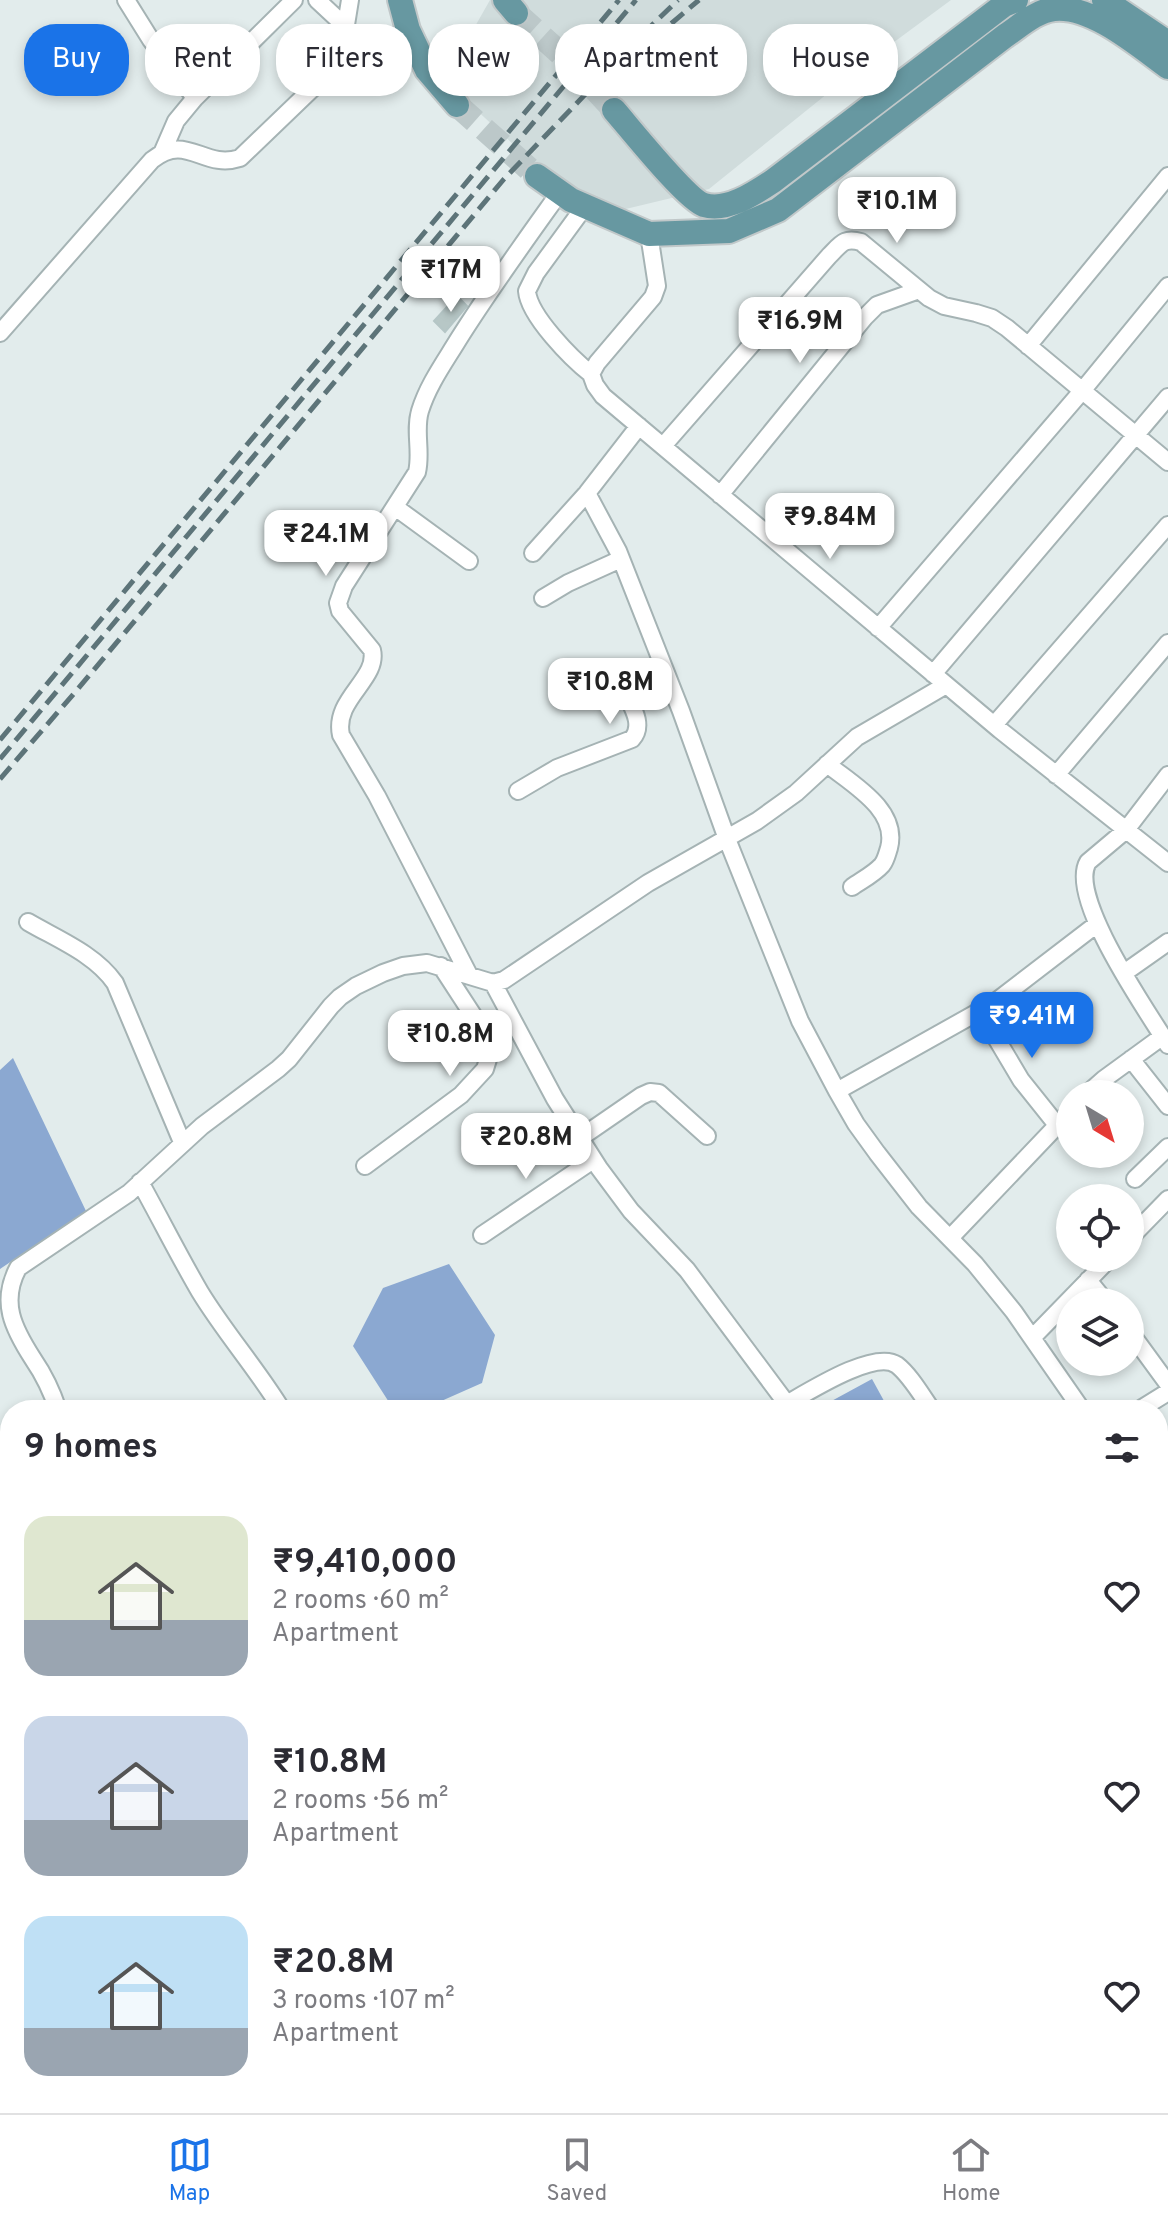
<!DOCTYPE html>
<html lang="en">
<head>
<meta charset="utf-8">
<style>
	:root { --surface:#fff; --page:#f7f7f7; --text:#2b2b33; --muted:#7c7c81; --line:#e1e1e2; --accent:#1a73e8 }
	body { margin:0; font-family:Overpass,sans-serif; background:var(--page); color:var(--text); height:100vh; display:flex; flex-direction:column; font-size:30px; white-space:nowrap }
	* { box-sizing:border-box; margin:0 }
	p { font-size:26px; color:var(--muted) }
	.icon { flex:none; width:44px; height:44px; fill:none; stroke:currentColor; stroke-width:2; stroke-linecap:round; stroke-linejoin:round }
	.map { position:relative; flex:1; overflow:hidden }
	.details { position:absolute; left:0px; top:1400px; width:1168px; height:714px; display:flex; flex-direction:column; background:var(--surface); border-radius:32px 32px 0 0; box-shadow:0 4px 12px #0003 }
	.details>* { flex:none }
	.guide { position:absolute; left:24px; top:24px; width:1120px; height:72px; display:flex; gap:16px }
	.needle { width:52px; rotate:142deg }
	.controls { position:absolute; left:1056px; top:1080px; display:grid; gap:16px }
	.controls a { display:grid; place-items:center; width:88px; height:88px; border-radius:50%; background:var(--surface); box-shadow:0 4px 12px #0003; font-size:40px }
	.price { position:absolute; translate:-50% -68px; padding:0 18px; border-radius:16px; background:#fff; color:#222; font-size:26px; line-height:52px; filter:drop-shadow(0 2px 4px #0008) }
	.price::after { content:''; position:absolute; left:50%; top:48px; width:24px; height:18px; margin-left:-12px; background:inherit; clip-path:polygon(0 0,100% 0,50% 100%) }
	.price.current { background:var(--accent); color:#fff }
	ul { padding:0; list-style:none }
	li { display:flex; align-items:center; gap:24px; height:200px; padding:0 24px }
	li span { display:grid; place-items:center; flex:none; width:224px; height:160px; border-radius:24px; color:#555 }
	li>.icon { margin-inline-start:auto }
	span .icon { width:96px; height:96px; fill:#fffc; stroke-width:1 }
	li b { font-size:34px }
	h2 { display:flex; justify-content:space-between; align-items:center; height:96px; padding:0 24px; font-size:34px }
	.pill { padding:0 28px; border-radius:32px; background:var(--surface); box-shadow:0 4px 12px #0003; font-size:28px; line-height:72px }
	.pill.current { background:var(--accent); color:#fff }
	.tab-bar { display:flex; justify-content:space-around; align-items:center; height:112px; border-top:2px solid var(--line); background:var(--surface); font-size:22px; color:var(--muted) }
	.tab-bar a { display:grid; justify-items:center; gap:4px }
	.tab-bar .current { color:var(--accent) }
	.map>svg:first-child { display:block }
	.built { fill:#d0dcdc }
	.water { fill:#8ba8d1 }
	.building { fill:#b7c7c6; stroke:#b5c6c6; stroke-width:2 }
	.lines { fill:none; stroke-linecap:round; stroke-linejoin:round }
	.primary-tunnel { stroke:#bcc8c9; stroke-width:24; stroke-dasharray:24 12; stroke-linecap:butt }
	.minor-casing { stroke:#a5b3b4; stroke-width:20 }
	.primary-casing { stroke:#c1c8c9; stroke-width:28 }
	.minor { stroke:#fff; stroke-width:16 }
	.primary { stroke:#6798a1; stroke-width:24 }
	.rail { stroke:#5d7479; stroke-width:5; stroke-dasharray:16 8; stroke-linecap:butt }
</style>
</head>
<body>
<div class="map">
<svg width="1168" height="2113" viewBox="0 0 1168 2113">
	<rect width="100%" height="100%" fill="#e2ecec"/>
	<!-- built -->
	<path class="built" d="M490,0H951L863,65L709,189L609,213L543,172L456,91L469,37Z"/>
	<!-- water -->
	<path class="water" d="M13,1058L86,1211L0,1269V1070Z
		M449,1264L495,1335L482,1383L421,1410H394L353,1346L383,1288Z
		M872,1379L889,1410H815Z
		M693,2104H937L940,2113H704Z"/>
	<!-- building -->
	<path class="building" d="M457,296L467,306L445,332L434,321Z"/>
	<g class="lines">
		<!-- primary-tunnel -->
		<path class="primary-tunnel" d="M516,13L573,65L614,110
			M457,105L537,176"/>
		<!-- minor casing -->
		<g class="minor-casing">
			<path id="minor" d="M126,0L151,40L195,98
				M317,0L346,27
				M340,62L350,0
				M163,151L176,121L195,98L294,0
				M585,206L536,273L527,291C529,316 572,359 591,374
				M649,234L657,286L653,297L597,363L591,374L595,385L603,396L1000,730L1168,863
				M0,333L152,160C187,132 203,170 240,158L340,62L408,30
				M1028,346L1168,176
				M663,446L829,256C841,244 844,237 861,242L929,298L944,306L976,313L992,318L1007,328L1168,462
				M587,493L618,551L681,711L727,839L800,1021L837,1091L856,1124L877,1153L919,1207L975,1264L1014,1312L1082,1410
				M720,495L865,317L877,305L919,290
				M395,507L469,561
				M533,553L587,493L639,426
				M543,598L568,583L621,559
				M878,628L1082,391L1168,286
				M933,674L1168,397
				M994,725L1168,525
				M827,764C852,784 899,810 889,848C887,854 886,860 882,865C874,874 862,880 852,887
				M1056,775L1168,643
				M1168,775L1126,830L1088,862C1067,897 1148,1012 1168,1045
				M518,791L557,768L632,739C645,725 631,705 625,691L626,686L639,675L662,663
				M28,922C57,939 95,954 115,983L182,1142
				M1124,973L1168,942
				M469,975L377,796L341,735C333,699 379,679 372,650L340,611L338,603L344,586L417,472C422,452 414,431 420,411C428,385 444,363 458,340C490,289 525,241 560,192
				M493,983L555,1099L599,1168L631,1211L687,1270L787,1404
				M980,1011L1021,1080L1057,1125
				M1131,1059L1168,1106
				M837,1091L994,1003L1097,924
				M1087,1094L1104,1079L1163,1036
				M580,1138L641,1096L650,1092L659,1093L707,1136
				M365,1166L461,1095L485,1069L489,1056V1045L484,1032L441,966
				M1135,1179L1168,1147
				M140,1182C160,1218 179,1256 200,1292C225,1333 257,1369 282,1410
				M482,1235L593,1160
				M950,1238L1070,1112
				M1130,1238L1168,1199
				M1088,1280L1106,1302
				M1130,1332L1168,1384
				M1032,1338L1110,1258
				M58,1410C52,1392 44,1375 33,1359C13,1328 0,1302 18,1268L129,1193L202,1126L278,1069L289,1059L331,1006L340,997L356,986L383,973L403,966L427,963L493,983L504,980L648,883L757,821L796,793L857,737L946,685
				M776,1410C799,1398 873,1348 897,1365C910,1375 922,1396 932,1410
				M1139,1410L1168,1392
				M0,1482L10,1477
				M1158,1515L1168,1528
				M1158,1542L1168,1537
				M1158,1594L1168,1608
				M0,1688L10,1711
				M0,1844L10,1838
				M117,2104L122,2113
				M280,2104L285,2113
				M611,2104L614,2113
				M1088,2104L1093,2113
				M0,2107L10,2101
				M502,2113L514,2104"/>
		</g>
		<!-- primary casing -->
		<g class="primary-casing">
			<path id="primary" d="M400,0L408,30L427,70L457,105
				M505,0L516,13
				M1104,0L1168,43
				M614,110C629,127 686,199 704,205C727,212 755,193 773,181L1004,5L1016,0
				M537,176L571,200L649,234L729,231L778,210L1005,36C1020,26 1036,11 1054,9C1092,5 1139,46 1168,67"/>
		</g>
		<!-- minor -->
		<use href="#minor" class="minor"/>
		<!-- primary -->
		<use href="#primary" class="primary"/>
		<!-- rail -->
		<path class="rail" d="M653,39L699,0
			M0,740L619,0
			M0,759L636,0
			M0,779L77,690L504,179L646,31L678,0"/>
	</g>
</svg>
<div class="controls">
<a><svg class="needle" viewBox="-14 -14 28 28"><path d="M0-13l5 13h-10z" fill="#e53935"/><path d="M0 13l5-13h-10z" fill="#7c7c81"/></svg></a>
<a><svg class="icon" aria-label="locate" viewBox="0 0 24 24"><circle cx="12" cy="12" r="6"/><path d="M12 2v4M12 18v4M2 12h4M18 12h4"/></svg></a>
<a><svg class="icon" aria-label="layers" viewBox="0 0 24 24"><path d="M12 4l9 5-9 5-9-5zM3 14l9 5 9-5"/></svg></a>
</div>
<b class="price" style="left:897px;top:245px">₹10.1M</b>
<b class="price" style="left:451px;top:314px">₹17M</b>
<b class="price" style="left:800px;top:365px">₹16.9M</b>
<b class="price" style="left:830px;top:561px">₹9.84M</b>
<b class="price" style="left:326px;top:578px">₹24.1M</b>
<b class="price" style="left:610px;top:726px">₹10.8M</b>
<b class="price current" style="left:1032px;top:1060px">₹9.41M</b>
<b class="price" style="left:450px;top:1078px">₹10.8M</b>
<b class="price" style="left:526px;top:1181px">₹20.8M</b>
<div class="guide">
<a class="pill current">Buy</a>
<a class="pill">Rent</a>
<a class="pill">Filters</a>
<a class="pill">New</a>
<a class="pill">Apartment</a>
<a class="pill">House</a>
</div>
<section class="details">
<h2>9 homes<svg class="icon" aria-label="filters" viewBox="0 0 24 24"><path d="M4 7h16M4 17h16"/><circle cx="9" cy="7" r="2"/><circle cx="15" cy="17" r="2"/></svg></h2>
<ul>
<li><span style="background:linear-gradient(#dfe7d0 65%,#9aa5b1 0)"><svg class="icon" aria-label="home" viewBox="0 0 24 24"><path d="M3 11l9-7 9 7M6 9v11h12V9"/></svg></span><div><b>₹9,410,000</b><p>2 rooms · 60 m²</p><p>Apartment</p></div><svg class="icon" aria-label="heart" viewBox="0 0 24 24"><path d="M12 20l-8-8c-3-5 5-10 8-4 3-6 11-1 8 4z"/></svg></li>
<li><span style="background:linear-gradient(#c9d6e8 65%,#9aa5b1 0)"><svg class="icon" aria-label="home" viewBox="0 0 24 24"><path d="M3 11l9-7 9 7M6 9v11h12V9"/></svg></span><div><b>₹10.8M</b><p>2 rooms · 56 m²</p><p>Apartment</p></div><svg class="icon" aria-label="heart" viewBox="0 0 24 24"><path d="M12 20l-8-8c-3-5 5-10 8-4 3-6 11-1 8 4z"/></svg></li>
<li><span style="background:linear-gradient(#bfe0f5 70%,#9aa5b1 0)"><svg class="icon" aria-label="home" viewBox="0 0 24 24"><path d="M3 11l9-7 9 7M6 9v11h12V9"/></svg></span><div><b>₹20.8M</b><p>3 rooms · 107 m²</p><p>Apartment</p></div><svg class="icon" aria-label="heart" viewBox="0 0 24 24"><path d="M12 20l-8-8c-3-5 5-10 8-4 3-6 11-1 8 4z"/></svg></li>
</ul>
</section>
</div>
<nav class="tab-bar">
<a class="current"><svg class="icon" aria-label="map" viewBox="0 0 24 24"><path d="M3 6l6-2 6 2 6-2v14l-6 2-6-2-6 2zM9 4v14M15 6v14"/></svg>Map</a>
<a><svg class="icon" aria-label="saved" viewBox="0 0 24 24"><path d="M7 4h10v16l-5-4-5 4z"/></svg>Saved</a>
<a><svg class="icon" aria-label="home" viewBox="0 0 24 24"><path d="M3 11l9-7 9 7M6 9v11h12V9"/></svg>Home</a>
</nav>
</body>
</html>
